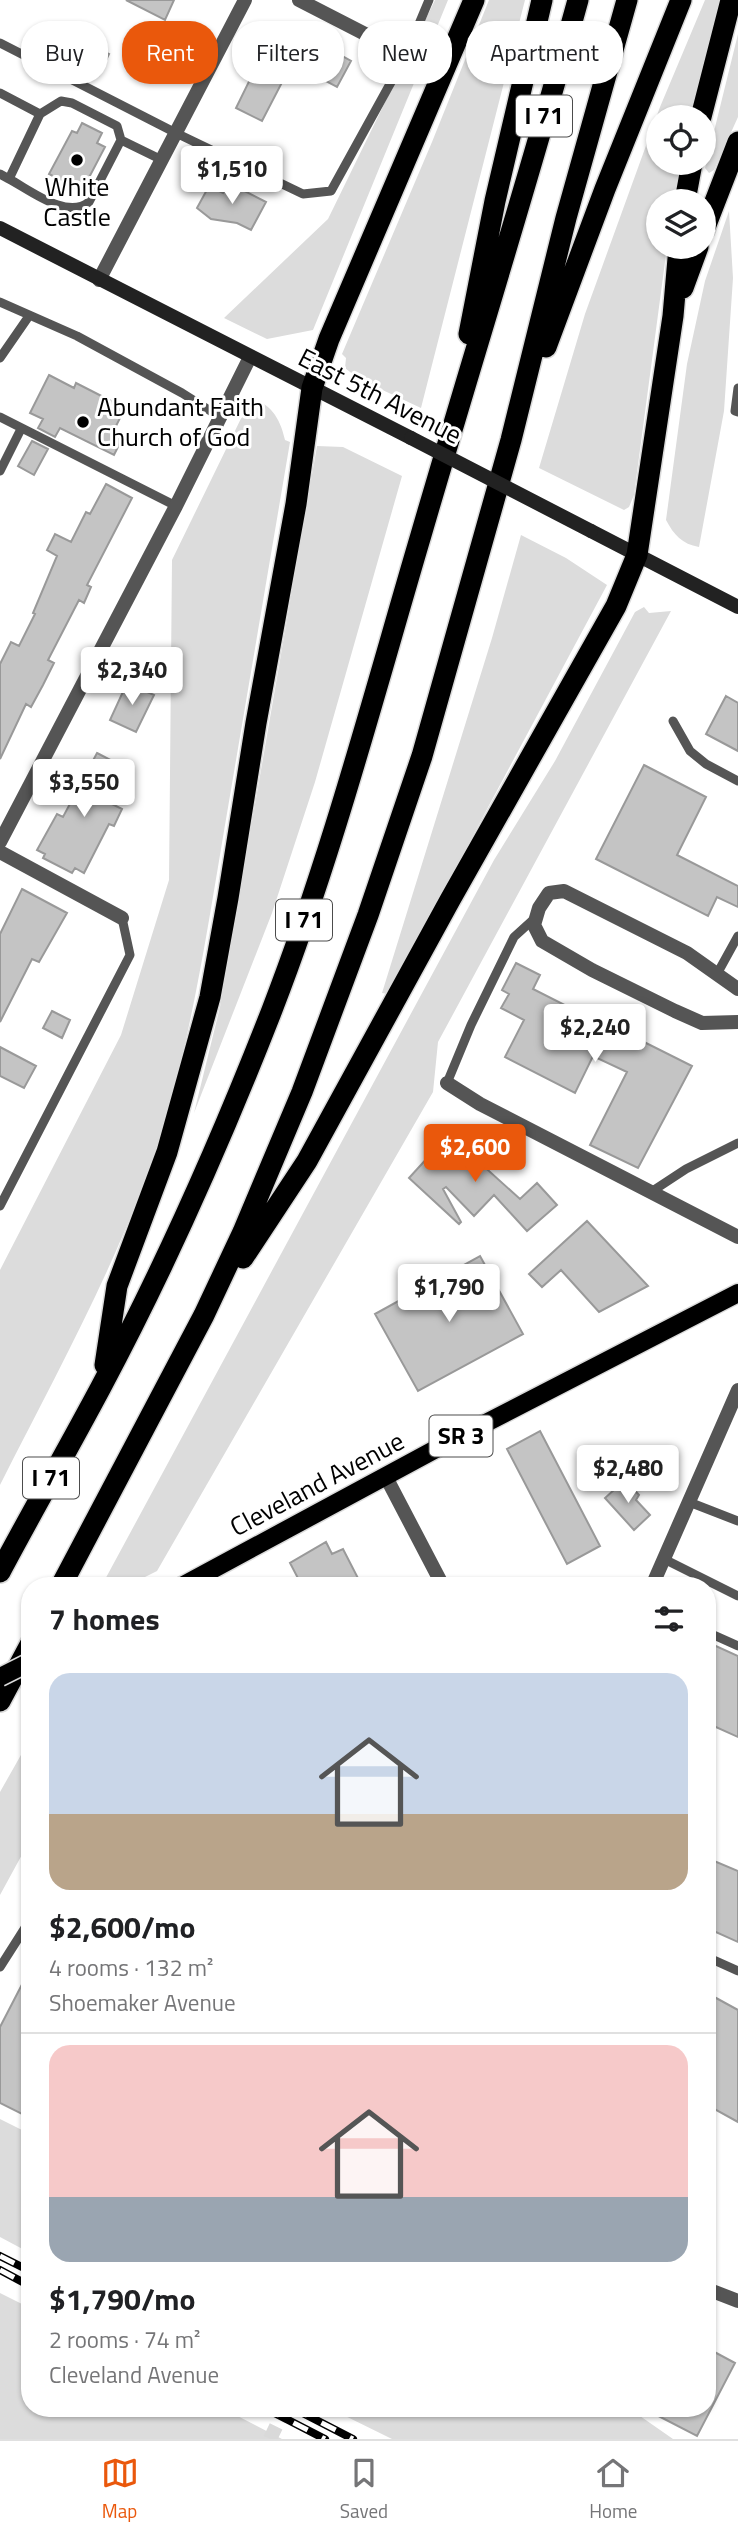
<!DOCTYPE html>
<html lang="en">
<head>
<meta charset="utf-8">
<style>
	:root { --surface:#fff; --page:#f2f2f2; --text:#202124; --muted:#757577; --line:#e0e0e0; --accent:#ea580c }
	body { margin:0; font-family:"Titillium Web",sans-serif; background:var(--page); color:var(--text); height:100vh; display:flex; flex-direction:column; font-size:26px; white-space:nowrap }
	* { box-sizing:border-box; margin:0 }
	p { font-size:23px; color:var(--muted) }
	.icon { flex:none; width:38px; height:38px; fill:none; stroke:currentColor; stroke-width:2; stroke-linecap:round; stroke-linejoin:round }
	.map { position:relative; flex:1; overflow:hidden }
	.panel { position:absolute; left:21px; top:1577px; width:695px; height:840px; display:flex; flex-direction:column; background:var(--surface); border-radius:28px; box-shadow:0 2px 5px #0004 }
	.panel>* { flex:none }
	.top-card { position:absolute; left:21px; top:21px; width:696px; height:63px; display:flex; gap:14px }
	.controls { position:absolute; left:646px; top:105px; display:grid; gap:14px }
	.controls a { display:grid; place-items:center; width:70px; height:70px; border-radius:50%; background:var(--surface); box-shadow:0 2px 5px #0004; font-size:35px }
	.price { position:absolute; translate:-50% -60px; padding:0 16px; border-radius:7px; background:#fff; color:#222; font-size:23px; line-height:46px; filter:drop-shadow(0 2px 4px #0008) }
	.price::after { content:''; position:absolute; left:50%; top:42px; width:21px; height:16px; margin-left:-10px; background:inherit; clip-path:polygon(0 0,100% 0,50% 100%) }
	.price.current { background:var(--accent); color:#fff }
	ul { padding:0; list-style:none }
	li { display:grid; align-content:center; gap:14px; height:371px; padding:0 28px }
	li+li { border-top:2px solid var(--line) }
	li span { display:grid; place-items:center; height:217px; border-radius:21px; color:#555 }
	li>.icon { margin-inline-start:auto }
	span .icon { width:126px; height:126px; fill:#fffc; stroke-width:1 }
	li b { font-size:30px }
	h2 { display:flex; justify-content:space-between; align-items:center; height:84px; padding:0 28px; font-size:30px }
	.chip { padding:0 24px; border-radius:28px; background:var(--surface); box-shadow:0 2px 5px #0004; font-size:24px; line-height:63px }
	.chip.current { background:var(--accent); color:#fff }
	.menu { display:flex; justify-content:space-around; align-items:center; height:98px; border-top:2px solid var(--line); background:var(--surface); font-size:19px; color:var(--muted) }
	.menu a { display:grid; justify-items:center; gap:4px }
	.menu .current { color:var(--accent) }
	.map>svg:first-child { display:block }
	.green { fill:#dcdcdc }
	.building { fill:#c4c4c4; stroke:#999; stroke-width:2 }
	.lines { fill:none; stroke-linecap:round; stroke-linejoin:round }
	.minor-tunnel { stroke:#d9d9d9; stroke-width:14; stroke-dasharray:14 7; stroke-linecap:butt }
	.primary-casing { stroke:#dbdbdb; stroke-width:21 }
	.motorway-casing { stroke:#dbdbdb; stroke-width:24 }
	.service { stroke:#555; stroke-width:9 }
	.minor { stroke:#555; stroke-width:14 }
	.secondary { stroke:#222; stroke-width:14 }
	.primary { stroke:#000; stroke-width:18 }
	.motorway { stroke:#000; stroke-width:21 }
	.rail-casing { stroke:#000; stroke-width:8 }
	.rail { stroke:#fff; stroke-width:5; stroke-dasharray:16; stroke-linecap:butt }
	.primary-bridge-casing { stroke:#dbdbdb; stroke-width:21; stroke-linecap:butt }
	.secondary-bridge { stroke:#222; stroke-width:14 }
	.primary-bridge { stroke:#000; stroke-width:18 }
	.poi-dot { fill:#000; stroke:#fff; stroke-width:2.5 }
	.labels { text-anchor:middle; stroke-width:6; stroke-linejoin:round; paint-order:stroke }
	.shield { fill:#fff; stroke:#4c4c4c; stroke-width:2 }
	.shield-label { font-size:24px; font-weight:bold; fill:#000 }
	.poi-label { font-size:26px; fill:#000; stroke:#fff }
	.street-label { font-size:26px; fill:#000; stroke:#fff }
</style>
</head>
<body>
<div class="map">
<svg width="738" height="2439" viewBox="0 0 738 2439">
	<rect width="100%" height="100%" fill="#fff"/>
	<!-- green -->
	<path class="green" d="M435,0H448L313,330L267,339L224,318L328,219Z
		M489,0H525L421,408L359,379L345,368L346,358L342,354L432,142Z
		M705,0H721L689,117H658V163H680L674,201H658V247H667L634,495L629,507L624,510L539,468L585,314L660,107Z
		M738,34V117L714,170L709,173L705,168Z
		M729,211L733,278L724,411L699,547C682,544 674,535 666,520L687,364L705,281Z
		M250,400C271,401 281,421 285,440L290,442C268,572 246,701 224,831C209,920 195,1012 171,1100C134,1235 63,1360 0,1485V1270L121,1035L169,880L172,560Z
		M317,446L343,447L402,476L315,782L272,913L194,1113L220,1007Z
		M521,535L566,558L607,585L388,994L382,993L492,638Z
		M644,607L649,613L671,611L438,1042L433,1092L157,1571L129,1585H102L494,860L555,761L635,612Z
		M30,1739V1840L0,1895V1792Z
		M0,2119L30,2134V2253L0,2237Z
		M0,2293L30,2308V2408H222L282,2439H0Z
		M329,2408H624L640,2416L673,2439H392Z"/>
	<!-- building -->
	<path class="building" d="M126,0H174L165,20Z
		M281,26L306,40L308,37L351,61L337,87L292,63L262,121L236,108L260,59L263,60Z
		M62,33L109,54L99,75L52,53Z
		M82,123L102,133L97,143L105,147L82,191L49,174L72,131L77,133Z
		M229,183L266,202L251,230L237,223L211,219L197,208L209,186L223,193Z
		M49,375L74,388L76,383L125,408L113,432L123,437L114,455L60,428L55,437L38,428L43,419L30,413Z
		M32,441L48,449L34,475L18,466Z
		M106,484L132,498L87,585L91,587L84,603L79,600L48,660L54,663L43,685L31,707L26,704L0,759V664L11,642L19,646L35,614L33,613L57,556L47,550L55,534L71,542L86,512L90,514Z
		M127,683L154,695L136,732L110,720Z
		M726,696L738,703V751L706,734Z
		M97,753L124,767L106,801L122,809L114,826L109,824L84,873L75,868L72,873L43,858L45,854L37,850L57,814L63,817Z
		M644,765L706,797L677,855L738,886V907L717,897L708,916L596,859Z
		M22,889L67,913L39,962L32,959L0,1022V934Z
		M516,963L540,975L533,989L614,1030L619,1020L642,1032L638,1039L692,1066L638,1168L590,1145L627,1072L593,1056L575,1093L505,1057L524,1020L501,1008L509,994L502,990Z
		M52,1011L70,1020L62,1038L43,1028Z
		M0,1047L36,1066L24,1088L0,1076Z
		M452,1131L481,1158L479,1162L520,1199L537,1183L557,1205L527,1231L494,1195L474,1216L446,1187L443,1189L461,1222L459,1224L409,1178Z
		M587,1221L648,1286L599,1312L561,1270L542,1287L529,1274Z
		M480,1256L523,1334L418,1391L375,1314Z
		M540,1431L600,1546L567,1564L507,1449Z
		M625,1480L639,1495L636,1500L650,1515L634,1530L605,1498Z
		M326,1542L332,1554L343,1549L362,1586H302L290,1563Z
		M707,1642L738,1656V1737L707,1723Z
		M707,1858L738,1871V1942L707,1928Z
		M30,1969V2118L0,2103V2027Z
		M707,1993L738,2010V2122L707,2105Z
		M707,2348L735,2363L697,2436L643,2408H707Z"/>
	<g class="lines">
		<!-- minor-tunnel -->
		<path class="minor-tunnel" d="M270,2439L285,2408"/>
		<!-- primary casing -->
		<g class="primary-casing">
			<path id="primary" d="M182,1586L447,1443L738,1293"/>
		</g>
		<!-- motorway casing -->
		<g class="motorway-casing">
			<path id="motorway" d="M701,117L731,0
				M685,201L692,163
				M704,230L738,142
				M683,288L698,247
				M469,334L495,201L542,0
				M546,347L605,189L681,0
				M243,1258L307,1161L450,900L616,606L637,555L673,316L679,247
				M105,1365L117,1286L167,1152L210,997L228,898L256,723L296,504L312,388L329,339L474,0
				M0,1572C33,1510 68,1449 101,1387C166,1265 222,1138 272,1010C332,855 374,694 421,535C473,356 529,179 578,0
				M61,1586L204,1315L243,1232L302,1092L368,915L422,756L511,440L566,218L627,0
				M0,1701L30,1645"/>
		</g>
		<!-- service -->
		<path class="service" d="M0,43L176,133L303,194L331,191L406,55L429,0
			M0,93L40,114
			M0,174L9,179L40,114L61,101L72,103L117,126L121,140L162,160
			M9,179C30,190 67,220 89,202L121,140
			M0,302L77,336L182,393L220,417
			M0,358L29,316
			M738,388L735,411L738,412
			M0,417L176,506
			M0,471L21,429
			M673,721L690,751L706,764L738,781
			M717,974L738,936
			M447,1083L471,1025L514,937L535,918
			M651,1192L686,1169L738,1143
			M0,1206L130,955L122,918
			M689,1502L738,1521
			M664,1559L738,1596
			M626,1586H630
			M707,1632L738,1646
			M707,1957L738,1971
			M0,1967L30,1920"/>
		<!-- minor -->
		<path class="minor" d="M299,0L406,55
			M99,280L245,0
			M0,842L176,506L250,357
			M0,852L122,918
			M738,989L687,953L564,891L549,893L539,908L534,925L542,941L592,970L675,1011L702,1023L738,1022
			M447,1083L480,1104L738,1237
			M386,1477L443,1586
			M652,1586L738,1390
			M707,2289L738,2301"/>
		<!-- secondary -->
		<path class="secondary" d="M0,228L411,438
			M591,531L738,607"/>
		<!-- primary -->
		<use href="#primary" class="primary"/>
		<!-- motorway -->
		<use href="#motorway" class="motorway"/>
		<!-- rail casing -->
		<g class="rail-casing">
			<path id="rail" d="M0,2256L30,2271
				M0,2270L30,2286
				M265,2408L325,2439
				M293,2408L353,2439"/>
		</g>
		<!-- rail -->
		<use href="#rail" class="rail"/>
		<!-- primary-bridge casing -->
		<g class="primary-bridge-casing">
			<path id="primary-bridge" d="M0,1677L30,1662"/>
		</g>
		<!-- secondary-bridge -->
		<path class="secondary-bridge" d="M411,438L591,531"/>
		<!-- primary-bridge -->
		<use href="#primary-bridge" class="primary-bridge"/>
	</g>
	<!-- markers -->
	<g class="poi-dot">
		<circle cx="77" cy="160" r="7"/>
		<circle cx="83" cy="422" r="7"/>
	</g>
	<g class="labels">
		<!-- shield labels -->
		<g class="shield">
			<rect x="516" y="95.5" width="56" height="41" rx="5"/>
			<rect x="276" y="899.5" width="56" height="41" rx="5"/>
			<rect x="429.5" y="1415.5" width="63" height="41" rx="5"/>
			<rect x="23" y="1457.5" width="56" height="41" rx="5"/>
		</g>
		<g class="shield-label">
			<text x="544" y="124">I 71</text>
			<text x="304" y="928">I 71</text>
			<text x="461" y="1444">SR 3</text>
			<text x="51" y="1486">I 71</text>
		</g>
		<!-- poi labels -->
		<g class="poi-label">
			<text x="77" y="196">White<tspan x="77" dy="30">Castle</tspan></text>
			<text x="97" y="416" text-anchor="start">Abundant Faith<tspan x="97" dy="30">Church of God</tspan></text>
		</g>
		<!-- street labels -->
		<g class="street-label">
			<text transform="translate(380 396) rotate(27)" y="9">East 5th Avenue</text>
			<text transform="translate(317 1484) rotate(-28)" y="9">Cleveland Avenue</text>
		</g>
	</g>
</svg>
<div class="controls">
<a><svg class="icon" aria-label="locate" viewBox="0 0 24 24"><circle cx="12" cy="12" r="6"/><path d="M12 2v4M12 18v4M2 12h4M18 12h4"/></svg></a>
<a><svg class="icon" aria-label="layers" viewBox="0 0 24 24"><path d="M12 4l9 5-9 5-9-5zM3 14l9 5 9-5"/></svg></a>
</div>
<b class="price" style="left:232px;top:206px">$1,510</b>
<b class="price" style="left:132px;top:707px">$2,340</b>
<b class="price" style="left:84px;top:819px">$3,550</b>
<b class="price" style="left:595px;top:1064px">$2,240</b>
<b class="price current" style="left:475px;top:1184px">$2,600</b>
<b class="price" style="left:449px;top:1324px">$1,790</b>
<b class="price" style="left:628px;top:1505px">$2,480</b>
<div class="top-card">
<a class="chip">Buy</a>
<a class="chip current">Rent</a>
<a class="chip">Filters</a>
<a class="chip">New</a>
<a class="chip">Apartment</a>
</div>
<section class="panel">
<h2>7 homes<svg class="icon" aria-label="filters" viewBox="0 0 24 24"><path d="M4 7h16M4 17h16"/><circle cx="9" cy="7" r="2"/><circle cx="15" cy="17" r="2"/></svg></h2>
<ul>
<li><span style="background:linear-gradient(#c9d6e8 65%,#b9a48a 0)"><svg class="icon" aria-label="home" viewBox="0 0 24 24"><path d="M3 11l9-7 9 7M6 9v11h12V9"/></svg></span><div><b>$2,600/mo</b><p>4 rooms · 132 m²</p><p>Shoemaker Avenue</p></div></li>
<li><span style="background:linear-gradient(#f6c9c9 70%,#9aa5b1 0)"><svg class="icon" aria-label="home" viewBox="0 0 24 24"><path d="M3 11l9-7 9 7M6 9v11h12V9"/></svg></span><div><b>$1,790/mo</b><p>2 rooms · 74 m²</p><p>Cleveland Avenue</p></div></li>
</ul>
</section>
</div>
<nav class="menu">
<a class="current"><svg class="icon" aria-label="map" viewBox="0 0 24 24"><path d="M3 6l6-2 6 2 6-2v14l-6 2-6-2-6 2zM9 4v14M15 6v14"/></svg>Map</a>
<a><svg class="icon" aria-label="saved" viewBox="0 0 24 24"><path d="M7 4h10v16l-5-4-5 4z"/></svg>Saved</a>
<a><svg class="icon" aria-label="home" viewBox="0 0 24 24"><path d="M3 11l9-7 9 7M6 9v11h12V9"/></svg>Home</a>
</nav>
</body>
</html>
